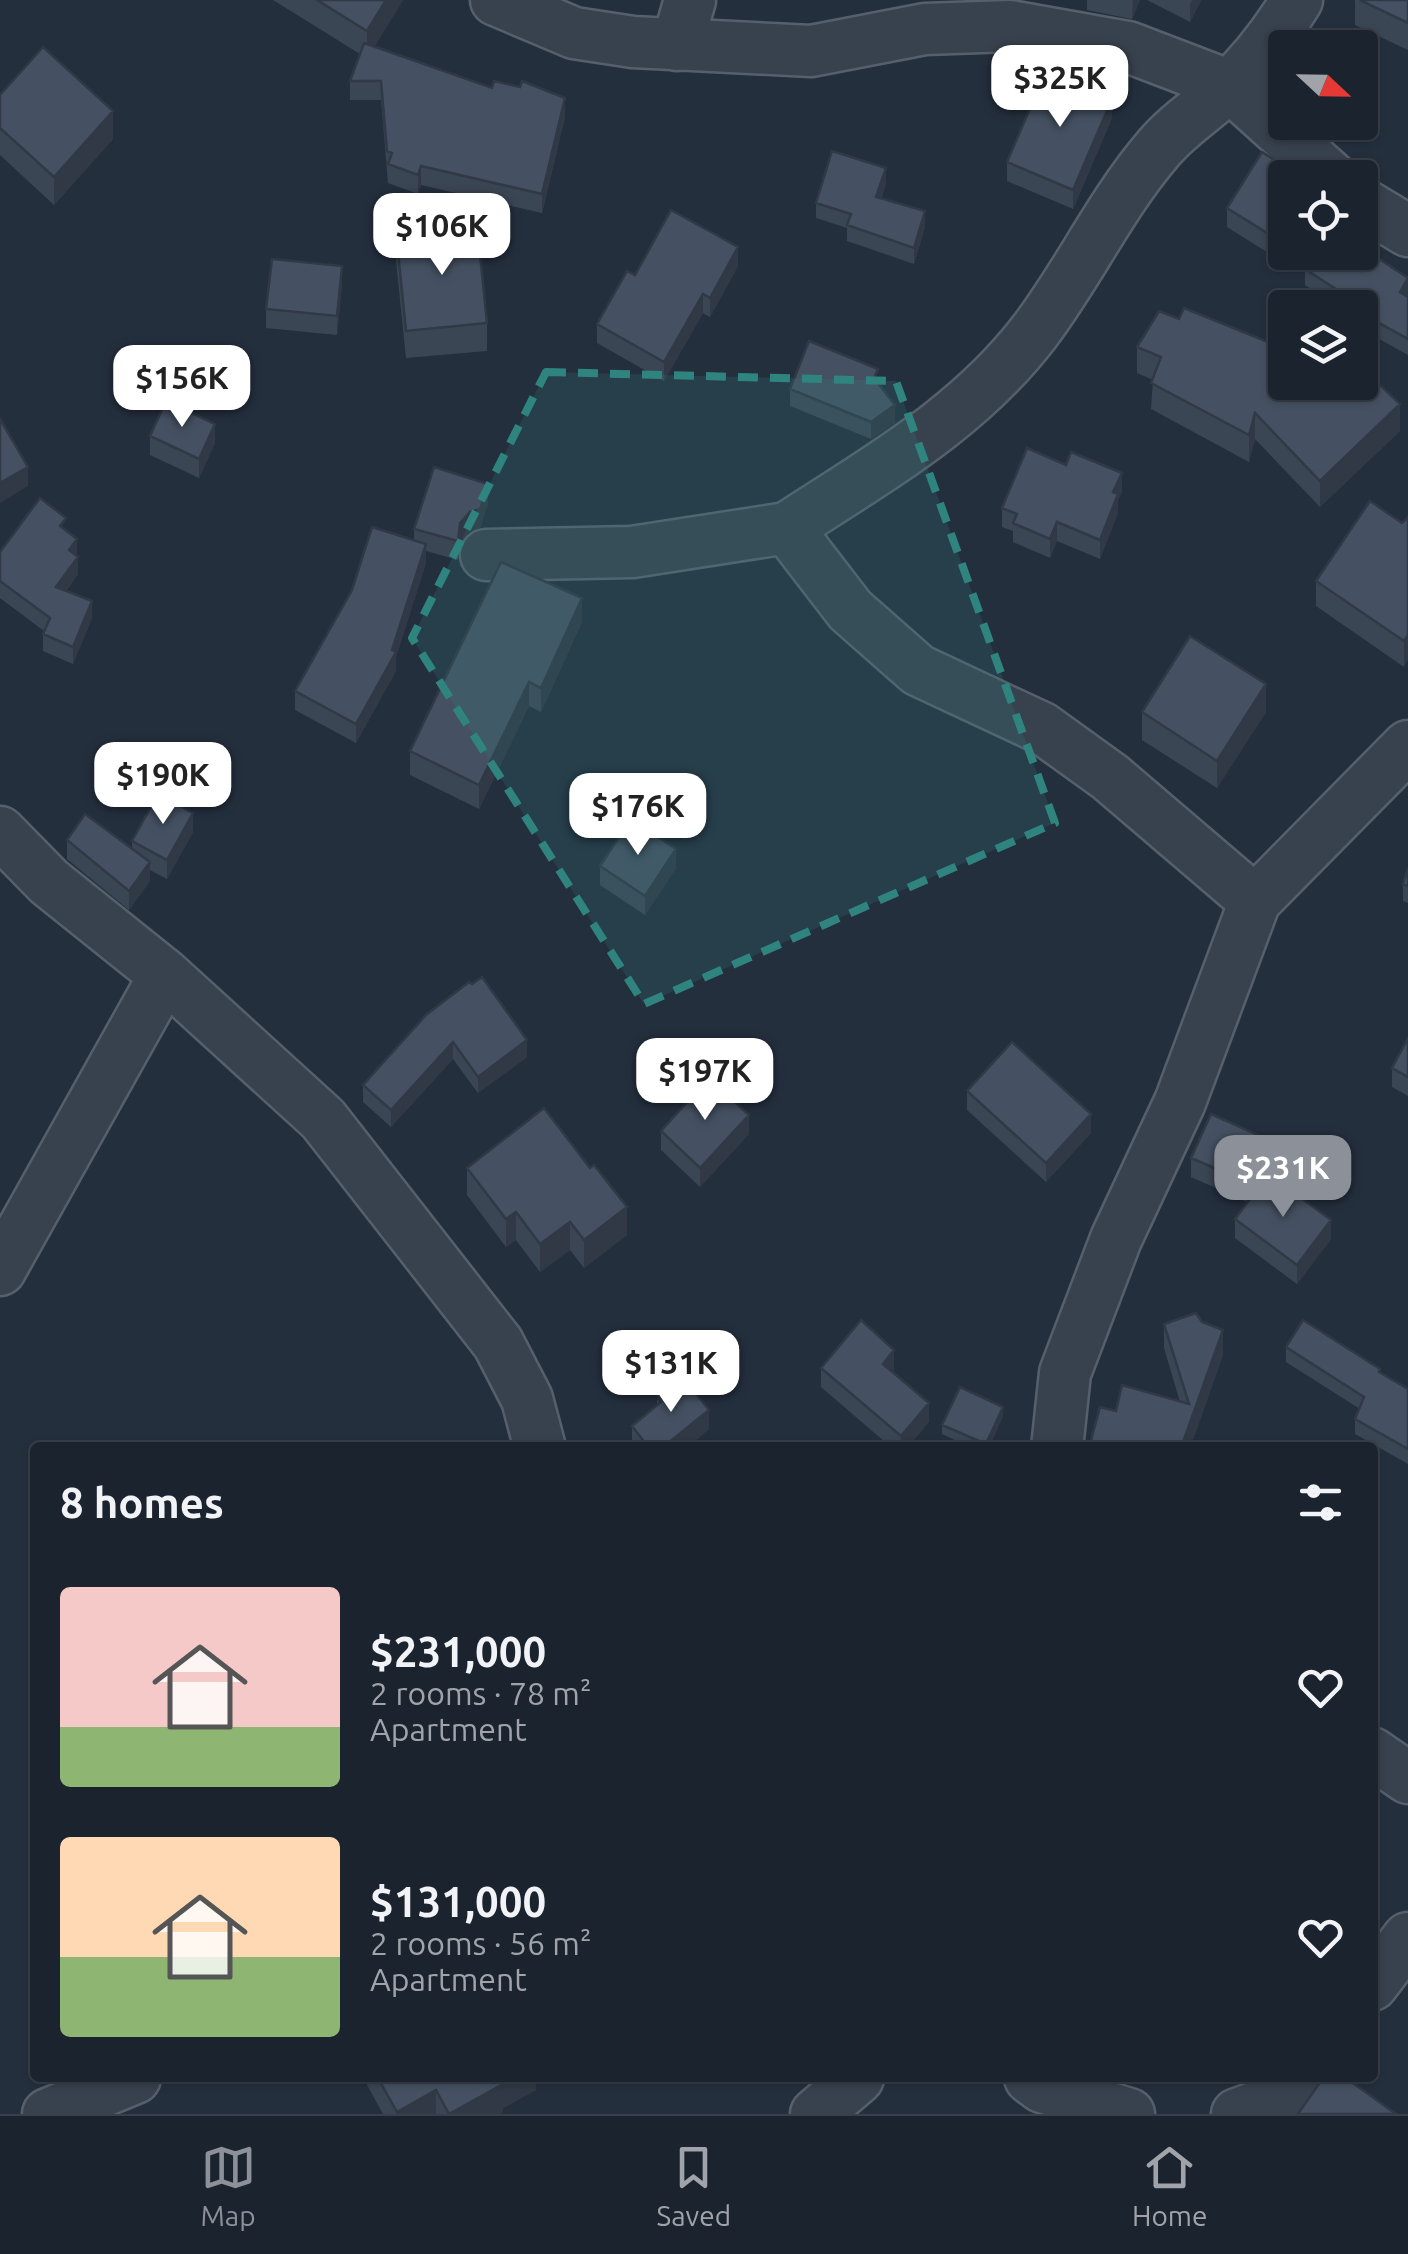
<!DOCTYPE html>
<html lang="en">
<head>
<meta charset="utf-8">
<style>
	:root { --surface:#1b232e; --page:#242b36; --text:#f1f3f6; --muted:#a0a4aa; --line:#39404a; --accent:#8c9099 }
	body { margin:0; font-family:Ubuntu,sans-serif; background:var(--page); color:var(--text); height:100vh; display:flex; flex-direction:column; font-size:38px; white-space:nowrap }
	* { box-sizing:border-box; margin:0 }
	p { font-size:32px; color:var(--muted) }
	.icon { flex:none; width:55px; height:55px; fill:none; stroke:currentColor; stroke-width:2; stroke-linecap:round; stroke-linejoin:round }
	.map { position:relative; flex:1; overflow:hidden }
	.details { position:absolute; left:30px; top:1442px; width:1348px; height:640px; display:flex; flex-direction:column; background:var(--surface); border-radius:10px; box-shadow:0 2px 8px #0004,0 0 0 2px var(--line) }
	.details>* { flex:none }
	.needle { width:65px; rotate:112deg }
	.tools { position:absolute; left:1268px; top:30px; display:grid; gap:20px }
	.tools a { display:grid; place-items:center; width:110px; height:110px; border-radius:10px; background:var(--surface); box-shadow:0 2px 8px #0004,0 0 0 2px var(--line); font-size:50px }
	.price { position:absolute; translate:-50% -85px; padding:0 22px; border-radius:20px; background:#fff; color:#222; font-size:32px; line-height:65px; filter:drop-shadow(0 2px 5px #0008) }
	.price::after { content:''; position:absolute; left:50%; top:60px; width:30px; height:22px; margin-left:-15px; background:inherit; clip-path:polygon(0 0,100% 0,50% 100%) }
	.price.current { background:var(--accent); color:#fff }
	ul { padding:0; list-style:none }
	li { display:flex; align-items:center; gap:30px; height:250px; padding:0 30px }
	li span { display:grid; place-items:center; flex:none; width:280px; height:200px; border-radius:10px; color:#555 }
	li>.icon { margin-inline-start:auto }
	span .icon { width:120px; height:120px; fill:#fffc; stroke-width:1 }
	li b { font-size:42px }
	h2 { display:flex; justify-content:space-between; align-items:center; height:120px; padding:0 30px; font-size:42px }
	.tab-bar { display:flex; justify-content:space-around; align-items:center; height:140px; border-top:2px solid var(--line); background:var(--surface); font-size:28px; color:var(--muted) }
	.tab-bar a { display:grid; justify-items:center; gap:5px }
	.tab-bar .current { color:var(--accent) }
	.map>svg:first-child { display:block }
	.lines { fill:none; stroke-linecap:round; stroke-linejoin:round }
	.minor-casing { stroke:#565f6c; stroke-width:55 }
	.minor { stroke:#38414e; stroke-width:50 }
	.wall { fill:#3b4654 }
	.shaded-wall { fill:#303945 }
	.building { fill:#455162; stroke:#303945; stroke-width:2.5 }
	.marked { fill:#308480; fill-opacity:0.2; stroke:#308480; stroke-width:8; stroke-dasharray:20 12; stroke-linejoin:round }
</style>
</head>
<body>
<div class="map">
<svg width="1408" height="2114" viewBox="0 0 1408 2114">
	<rect width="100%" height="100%" fill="#242f3e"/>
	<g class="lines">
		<!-- minor casing -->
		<g class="minor-casing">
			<path id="minor" d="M496,0L574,33L633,42L811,51L925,29L1010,26L1128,47L1230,86L1332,178
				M677,45L690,0
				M1360,202L1408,231
				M486,555L632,552L787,528
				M0,832L49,882L165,975L323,1119L498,1343L527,1399L540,1448
				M1255,901L1110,777L1042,728L918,670L850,610L787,528C877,469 968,419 1035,331C1079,273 1110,205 1158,149C1177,126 1204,109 1226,89C1253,64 1278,31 1297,0
				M0,1270L165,975
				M1057,1448L1065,1373L1116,1239L1180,1102L1255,901L1408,746
				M1372,1753L1408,1778
				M1372,1985L1408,1938
				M1030,2078L1042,2087L1129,2114
				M48,2114L135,2078
				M816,2114L858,2078
				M1237,2114L1287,2096L1301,2078"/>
		</g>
		<!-- minor -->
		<use href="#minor" class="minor"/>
	</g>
	<!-- wall -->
	<path class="wall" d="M273,0H403L374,47L565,117L542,213L421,185L418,194L388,183L381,100H350V81L360,54Z
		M1087,0H1140L1132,19L1087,10Z
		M1147,0H1201L1190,22Z
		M1355,0H1408V50L1355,25Z
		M1285,62V97L1279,92V72Z
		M0,95L113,139L54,205L0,155Z
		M1112,118L1073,209L1007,181V162Z
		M1313,122H1332L1326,134Z
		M1285,178V252H1308L1297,271L1227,227V208Z
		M886,184L881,199L925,227L914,264L847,241V228L816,218V203Z
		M396,233L487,323V351L406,358L396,261Z
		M738,266L710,317L703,313L664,381L597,343V324L635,275Z
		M1305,269L1362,271L1408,278V355L1372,335V329L1360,321V308H1339L1305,285Z
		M342,285L337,335L266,328V309Z
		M1137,347L1400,431L1320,507L1255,439L1249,462L1151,409L1153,380L1137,373Z
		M878,383L895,423L871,439L790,406V389Z
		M150,436L215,443L199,478L150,455Z
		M1122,492L1118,500V513L1100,559L1057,541L1050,558L1013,542V531L1002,527V508Z
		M488,503L480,528L470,531L460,542L458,560L426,551V563L396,657V671L356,743L295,710V691L414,541V529Z
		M1408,517L1404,667L1316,606V581L1402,523Z
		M66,530L77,556L78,574L66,591L92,618L73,664L43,651V634L44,631L0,598V552Z
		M582,622L541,712L529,706L479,809L410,775V751Z
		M1142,712H1266L1217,788L1142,740Z
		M193,832L167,879L150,870V881L129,910L67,859V840L132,849V841Z
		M600,866L676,868L645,915L600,885Z
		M1408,868V903L1403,901V884Z
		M426,1015L527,1057L478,1093L453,1059L391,1127L363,1102V1085Z
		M1408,1038V1096L1392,1087V1068Z
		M967,1091L1091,1133L1046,1182L967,1110Z
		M661,1131L749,1134L700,1187L661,1150Z
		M1191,1158H1267L1247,1202L1191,1177Z
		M467,1168L627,1235L584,1268L570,1250L540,1272L516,1240L506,1247L467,1195Z
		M1235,1219L1331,1239L1297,1284L1235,1238Z
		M1164,1324L1223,1355L1190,1448H1089L1116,1411L1180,1402L1164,1348Z
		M1286,1347L1380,1373L1408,1389V1464L1355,1434V1419L1360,1409L1286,1362Z
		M821,1368L894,1369L892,1372L929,1422L907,1448H892L821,1387Z
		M657,1396L709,1429L686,1448H634L632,1445V1426L657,1406Z
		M1003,1416L989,1448H972L942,1434V1425Z
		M366,2078H536V2090L503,2108V2112L500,2114H383L366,2083Z"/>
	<!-- shaded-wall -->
	<path class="shaded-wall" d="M386,0H403L367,59V31Z
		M1133,0H1140L1132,19Z
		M1192,0H1201L1190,22V4Z
		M565,98V117L542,213V194Z
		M1112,99V118L1073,209V190Z
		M113,111V139L54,205V177Z
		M1326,122H1332L1326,134Z
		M421,166V185L418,194V175Z
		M886,168V184L876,213V197Z
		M925,211V227L914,264V248Z
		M738,247V266L710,317V298Z
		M1297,252H1308L1297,271Z
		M342,266V285L337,335V316Z
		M1408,279V295L1400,308V292Z
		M703,294V313L664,381V362Z
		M1400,404V431L1320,507V481Z
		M895,405V423L871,439V422Z
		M1255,413V439L1249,462V435Z
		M215,424V443L199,478V459Z
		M28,467V486L0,503V483Z
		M1122,473V492L1118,500V513L1100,559V540L1113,492Z
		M488,484V503L480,528L470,531L460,542L458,560L460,523Z
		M1057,522V541L1050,558V539Z
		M77,539V556L69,550Z
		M426,544V563L396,657V671L356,743V724L392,650Z
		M78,557V574L56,603V587Z
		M582,598V622L541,712V688Z
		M92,601V618L73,664V647Z
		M1408,635V660L1404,667V641Z
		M529,682V706L479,809V785Z
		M1266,684V712L1217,788V761Z
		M193,813V832L167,879V860Z
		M676,849V868L645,915V896Z
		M150,862V881L129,910V891Z
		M527,1040V1057L478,1093V1077Z
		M453,1042V1059L391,1127V1110Z
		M1091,1114V1133L1046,1182V1163Z
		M749,1115V1134L700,1187V1168Z
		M1267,1139V1158L1247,1202V1182Z
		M627,1207V1235L584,1268V1240Z
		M516,1212V1240L506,1247V1219Z
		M1331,1220V1239L1297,1284V1265Z
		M570,1222V1250L540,1272V1244Z
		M1223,1330V1355L1190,1448H1181Z
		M894,1350V1369L883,1383V1364Z
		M929,1403V1422L907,1448H901V1436Z
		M1003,1407V1416L989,1448H986V1444Z
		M709,1410V1429L686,1448H662Z
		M508,2078H536V2090L503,2108V2112L500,2114H449Z
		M436,2090V2114H397V2112Z"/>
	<!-- building -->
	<path class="building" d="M317,0H386L367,31Z
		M1360,0H1408V23Z
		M364,43L492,88L494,81L520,87L522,81L565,98L542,194L421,166L418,175L388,164L392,153L387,151L381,81H350Z
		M43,47L113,111L54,177L0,128V95Z
		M1284,62H1285V78L1279,72Z
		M1046,71L1112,99L1073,190L1007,162Z
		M832,151L886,168L876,197L925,211L914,248L847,225L851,214L816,203Z
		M1262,152L1302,178H1285V244L1227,208Z
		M671,210L738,247L710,298L703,294L664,362L597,324L627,271L635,275Z
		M477,225L487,323L406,331L396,233Z
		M1315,252H1328L1362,271L1373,255L1408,278L1400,292L1408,297V339L1372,319L1376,315L1305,269Z
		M272,259L342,266L337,316L266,309Z
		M1184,308L1285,349V382H1360V366L1400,404L1320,481L1255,413L1249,435L1151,383L1161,357L1137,347L1159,311L1179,319Z
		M809,341L878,369L874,378L895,405L871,422L790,389Z
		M166,401L215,424L199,459L150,436Z
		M0,419L28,467L0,483Z
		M1027,448L1066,465L1071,452L1122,473L1113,492L1118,494L1100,540L1057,522L1050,539L1013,523L1017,514L1002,508Z
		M434,467L488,484L480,509L470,512L460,523L458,541L414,529Z
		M40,498L66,518L60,526L77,539L69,550L78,557L56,587L92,601L73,647L43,634L50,618L0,581V552Z
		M1370,501L1402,523L1408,517V635L1404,641L1316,581Z
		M372,527L426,544L392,650L396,652L356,724L295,691L352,590Z
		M501,562L582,598L541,688L529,682L479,785L410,751Z
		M1190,636L1266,684L1217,761L1142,712Z
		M158,794L193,813L167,860L132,841Z
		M85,814L150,862L129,891L67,840Z
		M631,819L676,849L645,896L600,866Z
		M1408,868V886L1403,884Z
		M482,977L527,1040L478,1077L453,1042L391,1110L363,1085L426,1015L469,982L472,984Z
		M1408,1038V1077L1392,1068Z
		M1012,1042L1091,1114L1046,1163L967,1091Z
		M709,1078L749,1115L700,1168L661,1131Z
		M544,1108L590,1168L594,1165L627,1207L584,1240L570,1222L540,1244L516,1212L506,1219L467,1168Z
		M1211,1114L1267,1139L1247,1182L1191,1158Z
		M1269,1174L1331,1220L1297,1265L1235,1219Z
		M1196,1313L1202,1322L1223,1330L1181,1448H1089L1100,1407L1116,1411L1122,1385L1189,1404L1164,1324Z
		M861,1320L894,1350L883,1364L929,1403L901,1436L821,1368Z
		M1303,1320L1380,1369L1379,1372L1408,1389V1449L1355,1419L1364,1397L1286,1347Z
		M682,1376L709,1410L662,1448H649L632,1426L661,1402L657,1396Z
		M960,1387L1003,1407L986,1444L942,1425Z
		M378,2078H508L502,2081L503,2084L449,2114L436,2090L397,2112Z
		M1323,2078H1346L1396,2114H1298Z"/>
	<!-- marked area -->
	<path class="marked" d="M546,372L896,381L1055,823L644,1004L412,638Z"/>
</svg>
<div class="tools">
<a><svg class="needle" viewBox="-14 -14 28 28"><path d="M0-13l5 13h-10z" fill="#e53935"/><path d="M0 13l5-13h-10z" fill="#a0a4aa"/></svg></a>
<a><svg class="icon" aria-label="locate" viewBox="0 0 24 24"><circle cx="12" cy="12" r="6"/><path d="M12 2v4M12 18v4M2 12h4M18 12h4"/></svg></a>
<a><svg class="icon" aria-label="layers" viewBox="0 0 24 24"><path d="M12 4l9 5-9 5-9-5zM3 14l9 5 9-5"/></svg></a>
</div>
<b class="price" style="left:1060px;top:130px">$325K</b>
<b class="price" style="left:442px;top:278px">$106K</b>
<b class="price" style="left:182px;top:430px">$156K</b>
<b class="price" style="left:163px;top:827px">$190K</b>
<b class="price" style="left:638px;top:858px">$176K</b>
<b class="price" style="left:705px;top:1123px">$197K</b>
<b class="price current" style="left:1283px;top:1220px">$231K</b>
<b class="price" style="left:671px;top:1415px">$131K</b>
<section class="details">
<h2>8 homes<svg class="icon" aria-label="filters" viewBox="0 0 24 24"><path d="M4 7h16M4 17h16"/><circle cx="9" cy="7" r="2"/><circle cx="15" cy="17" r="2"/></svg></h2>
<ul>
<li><span style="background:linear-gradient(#f6c9c9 70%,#8fb573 0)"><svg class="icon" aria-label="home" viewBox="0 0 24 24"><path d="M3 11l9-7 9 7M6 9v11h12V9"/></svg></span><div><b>$231,000</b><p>2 rooms · 78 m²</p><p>Apartment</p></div><svg class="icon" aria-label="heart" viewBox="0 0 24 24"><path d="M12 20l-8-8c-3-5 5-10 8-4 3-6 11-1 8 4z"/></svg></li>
<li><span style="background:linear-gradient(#ffd9b3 60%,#8fb573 0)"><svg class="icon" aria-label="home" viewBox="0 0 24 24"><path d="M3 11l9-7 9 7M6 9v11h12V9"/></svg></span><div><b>$131,000</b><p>2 rooms · 56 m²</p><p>Apartment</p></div><svg class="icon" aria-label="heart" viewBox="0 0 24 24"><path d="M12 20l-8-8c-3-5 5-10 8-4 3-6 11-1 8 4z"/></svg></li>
</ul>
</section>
</div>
<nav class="tab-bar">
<a class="current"><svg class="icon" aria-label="map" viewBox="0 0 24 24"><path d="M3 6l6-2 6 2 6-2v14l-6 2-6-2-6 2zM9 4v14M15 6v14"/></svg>Map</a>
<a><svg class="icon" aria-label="saved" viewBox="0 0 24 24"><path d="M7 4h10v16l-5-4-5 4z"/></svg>Saved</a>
<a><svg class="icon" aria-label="home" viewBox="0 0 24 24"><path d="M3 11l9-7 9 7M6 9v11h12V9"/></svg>Home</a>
</nav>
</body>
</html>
